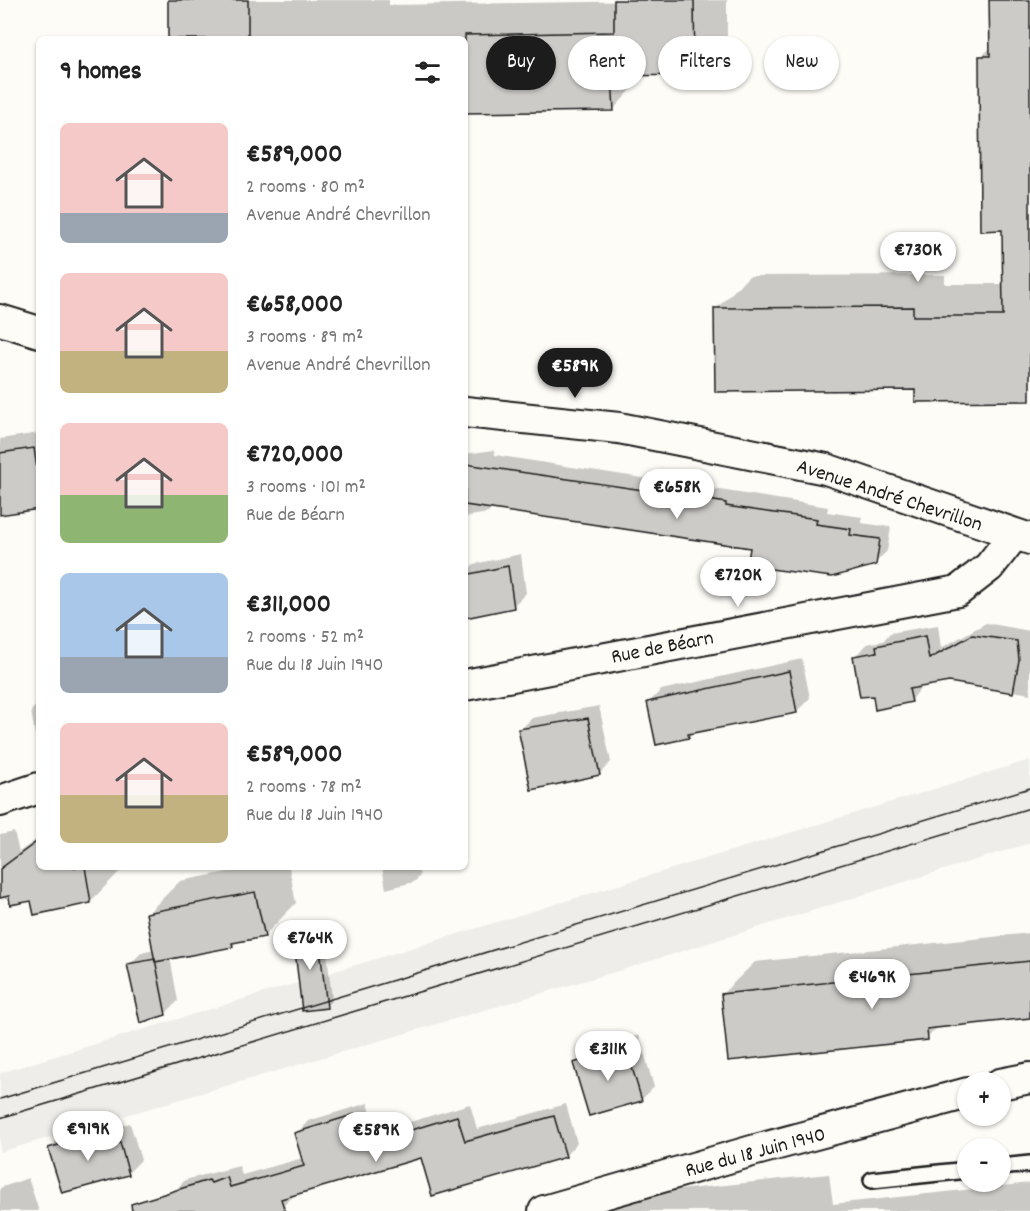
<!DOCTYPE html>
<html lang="en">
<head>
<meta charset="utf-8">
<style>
	:root { --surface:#fff; --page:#f6f6f6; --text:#222; --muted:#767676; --accent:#1c1c1c }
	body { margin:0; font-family:Dekko,sans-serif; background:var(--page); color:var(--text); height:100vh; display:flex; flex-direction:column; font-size:22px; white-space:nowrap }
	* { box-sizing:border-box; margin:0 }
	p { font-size:20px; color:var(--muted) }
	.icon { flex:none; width:33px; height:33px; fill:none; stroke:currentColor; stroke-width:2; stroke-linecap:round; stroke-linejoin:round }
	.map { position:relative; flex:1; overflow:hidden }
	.sheet { position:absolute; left:36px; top:36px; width:432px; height:834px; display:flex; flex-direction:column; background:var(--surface); border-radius:9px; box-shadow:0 2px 4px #0004 }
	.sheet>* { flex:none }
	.guide { position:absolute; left:486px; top:36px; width:453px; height:54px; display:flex; gap:12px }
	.tools { position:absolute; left:957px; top:1072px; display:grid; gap:12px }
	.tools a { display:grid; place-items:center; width:54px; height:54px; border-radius:50%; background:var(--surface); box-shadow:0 2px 4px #0004; font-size:30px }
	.price { position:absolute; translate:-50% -51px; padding:0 14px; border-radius:21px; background:#fff; color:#222; font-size:20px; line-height:39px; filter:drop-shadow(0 2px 3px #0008) }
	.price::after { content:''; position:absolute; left:50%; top:36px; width:18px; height:14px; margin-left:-9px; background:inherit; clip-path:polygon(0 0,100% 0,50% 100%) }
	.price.on { background:var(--accent); color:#fff }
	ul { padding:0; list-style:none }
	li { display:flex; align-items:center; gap:18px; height:150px; padding:0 24px }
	li span { display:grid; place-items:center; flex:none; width:168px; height:120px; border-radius:9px; color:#555 }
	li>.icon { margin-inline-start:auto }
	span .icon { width:72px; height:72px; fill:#fffc; stroke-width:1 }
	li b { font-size:26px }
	h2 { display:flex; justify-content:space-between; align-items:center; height:72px; padding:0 24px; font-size:26px }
	.tag { padding:0 21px; border-radius:27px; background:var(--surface); box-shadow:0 2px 4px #0004; font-size:21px; line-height:54px }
	.tag.on { background:var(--accent); color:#fff }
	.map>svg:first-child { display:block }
	.built { fill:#eeede9 }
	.shadow { fill:#0003 }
	.building { fill:#cccbc8; stroke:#1c1c1c; stroke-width:1.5 }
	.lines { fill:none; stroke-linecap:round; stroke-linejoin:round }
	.service-casing { stroke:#1c1c1c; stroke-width:20 }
	.minor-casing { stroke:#1c1c1c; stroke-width:34 }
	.service { stroke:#fdfcf7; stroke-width:15 }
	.minor { stroke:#fdfcf7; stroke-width:30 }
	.tram { stroke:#1c1c1c; stroke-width:1.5 }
	.labels { text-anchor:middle; stroke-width:4.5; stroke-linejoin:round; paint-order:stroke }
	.street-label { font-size:21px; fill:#1c1c1c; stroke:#fdfcf7 }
</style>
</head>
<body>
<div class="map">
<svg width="1030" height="1211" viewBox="0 0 1030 1211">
	<rect width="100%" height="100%" fill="#fdfcf7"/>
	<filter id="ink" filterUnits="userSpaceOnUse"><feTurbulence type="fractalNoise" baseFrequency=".0167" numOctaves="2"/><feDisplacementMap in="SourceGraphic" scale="12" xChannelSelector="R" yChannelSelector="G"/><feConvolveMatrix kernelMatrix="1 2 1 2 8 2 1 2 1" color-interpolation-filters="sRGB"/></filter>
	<g filter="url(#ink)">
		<!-- built -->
		<path class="built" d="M1030,760V843L628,968L0,1152V1073Z"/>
		<!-- shadow -->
		<path class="shadow" d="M169,0H389V5L727,0V40L695,73L645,74L613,110L465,111V39H170Z
			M991,0H1030V399L916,388L716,309L749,276L945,275V284H1004V228L981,57L992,46Z
			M39,433V507L0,513V439Z
			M494,450L495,455L828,507L827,512L862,517L861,523L891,527L887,551L875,563L493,508L488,513L465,517V454Z
			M521,554L526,593L513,606L465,599V572L474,564Z
			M986,623L1030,631V694L949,680L923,685L911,701L874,695L854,657L867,644L883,641L890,633L938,625L941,648Z
			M802,659L810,698L797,711L694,731L688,737L648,703L661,690Z
			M39,702V747H37L31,711Z
			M599,706L611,762L599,774L520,730L532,718Z
			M14,832L19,852L39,838V867H124L91,901L32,899L10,894L0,896V835Z
			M253,867H289L296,903L264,936L238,940L233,946L170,957L178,1001L165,1014L129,965L142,952L154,949L147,914L180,881Z
			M382,867H418L420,876L414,882L386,889Z
			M324,925L332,1000L326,1006L294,935L301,929Z
			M1030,933V1016L939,1026L927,1038L722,994L755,962Z
			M639,1035L654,1087L641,1100L575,1064L588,1051Z
			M368,1103L377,1132L470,1104L477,1129L566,1104L577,1143L565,1156L422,1157L297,1193L283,1206L268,1211H178L173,1193L185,1180L239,1166L242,1175L303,1158L296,1134L308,1121Z
			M112,1121L114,1128L130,1123L141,1160L128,1173L50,1148L63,1135Z
			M829,1174L833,1204L1030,1183V1211H589L602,1198Z
			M28,1178L39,1211H0V1188Z"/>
		<!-- building -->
		<path class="building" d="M168,0H248V39H168Z
			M614,0H694L695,75L612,76L614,111L465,113V35L614,32Z
			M989,0H1030V401L915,402V390L715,392L714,308L913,307V316H1003L1002,230L980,231L979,56H990Z
			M34,448L39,482V509L0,515V453Z
			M465,464L691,497L726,503V506L817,519L816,524L851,529L850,535L880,539L876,565L832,577L747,566L750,548L465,505Z
			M508,566L514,608L465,618V575Z
			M972,635L1017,641L1019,660L1013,693L949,682L909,689L912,702L875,710L873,696L860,697L853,656L877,652L876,646L925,636L929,659Z
			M789,671L797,713L688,734L689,738L656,745L647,702Z
			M588,718L600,775L531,790L518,729Z
			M39,840V867H85L91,903L34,915L31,901L10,905L9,896L0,898V869Z
			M255,892L265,937L232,943L233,947L155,962L146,913Z
			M318,931L327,1008L302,1011L293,934Z
			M155,959L166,1015L140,1023L127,964Z
			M1030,961V1018L927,1029L928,1040L728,1061L721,994Z
			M626,1047L642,1101L589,1116L573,1063Z
			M356,1114L365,1144L457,1116L465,1141L554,1116L566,1157L432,1196L421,1158L281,1199L285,1211H132L131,1204L209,1180L211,1183L227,1177L230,1187L304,1166L294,1133Z
			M99,1133L101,1140L118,1135L129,1175L62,1193L48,1148Z"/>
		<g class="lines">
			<!-- service casing -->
			<g class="service-casing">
				<path id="service" d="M1000,1167L1030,1164
					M872,1180L968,1170"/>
			</g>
			<!-- minor casing -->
			<g class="minor-casing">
				<path id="minor" d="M0,320L39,332
					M465,412L619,428L826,469L1030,539
					M465,685L958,591L989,567L1014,535
					M0,801L39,788
					M1000,1084L1030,1078
					M544,1211L752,1151L968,1093"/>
			</g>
			<!-- service -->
			<use href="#service" class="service"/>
			<!-- minor -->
			<use href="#minor" class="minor"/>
			<!-- tram -->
			<path class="tram" d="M0,1099L1030,788
				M0,1118L1030,808"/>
		</g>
	</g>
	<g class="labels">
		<!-- street labels -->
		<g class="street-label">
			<text transform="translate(890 494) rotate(18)" y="7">Avenue André Chevrillon</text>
			<text transform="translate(662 646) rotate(-11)" y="7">Rue de Béarn</text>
			<text transform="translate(755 1151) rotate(-15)" y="7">Rue du 18 Juin 1940</text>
		</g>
	</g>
</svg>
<div class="tools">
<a>+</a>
<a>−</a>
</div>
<b class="price" style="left:918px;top:283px">€730K</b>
<b class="price on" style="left:575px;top:399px">€589K</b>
<b class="price" style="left:677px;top:520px">€658K</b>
<b class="price" style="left:738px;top:608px">€720K</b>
<b class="price" style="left:310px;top:971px">€764K</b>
<b class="price" style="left:872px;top:1010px">€469K</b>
<b class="price" style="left:608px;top:1082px">€311K</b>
<b class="price" style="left:88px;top:1162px">€919K</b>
<b class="price" style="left:376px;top:1163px">€589K</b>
<div class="guide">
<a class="tag on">Buy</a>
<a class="tag">Rent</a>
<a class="tag">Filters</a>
<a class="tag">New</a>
</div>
<section class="sheet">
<h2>9 homes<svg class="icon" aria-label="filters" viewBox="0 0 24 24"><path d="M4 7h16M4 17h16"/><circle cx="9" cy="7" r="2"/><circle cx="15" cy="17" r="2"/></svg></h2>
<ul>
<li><span style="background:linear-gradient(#f6c9c9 75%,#9aa5b1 0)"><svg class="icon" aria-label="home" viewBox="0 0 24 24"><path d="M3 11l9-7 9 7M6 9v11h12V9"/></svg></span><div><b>€589,000</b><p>2 rooms · 80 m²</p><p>Avenue André Chevrillon</p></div></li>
<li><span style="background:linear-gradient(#f6c9c9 65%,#c2b280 0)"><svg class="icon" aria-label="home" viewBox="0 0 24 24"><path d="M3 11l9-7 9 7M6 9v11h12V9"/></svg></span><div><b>€658,000</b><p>3 rooms · 89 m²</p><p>Avenue André Chevrillon</p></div></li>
<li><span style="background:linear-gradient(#f6c9c9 60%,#8fb573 0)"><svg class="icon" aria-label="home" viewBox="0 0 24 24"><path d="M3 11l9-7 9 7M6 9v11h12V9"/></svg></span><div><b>€720,000</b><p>3 rooms · 101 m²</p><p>Rue de Béarn</p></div></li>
<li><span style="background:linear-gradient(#a9c7e8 70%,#9aa5b1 0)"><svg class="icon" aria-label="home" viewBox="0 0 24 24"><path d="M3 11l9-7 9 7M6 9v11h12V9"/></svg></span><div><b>€311,000</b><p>2 rooms · 52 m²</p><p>Rue du 18 Juin 1940</p></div></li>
<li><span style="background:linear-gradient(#f6c9c9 60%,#c2b280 0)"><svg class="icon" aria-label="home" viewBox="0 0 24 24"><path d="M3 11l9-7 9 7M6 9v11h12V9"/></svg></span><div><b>€589,000</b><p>2 rooms · 78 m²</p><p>Rue du 18 Juin 1940</p></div></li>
</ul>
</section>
</div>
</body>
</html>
